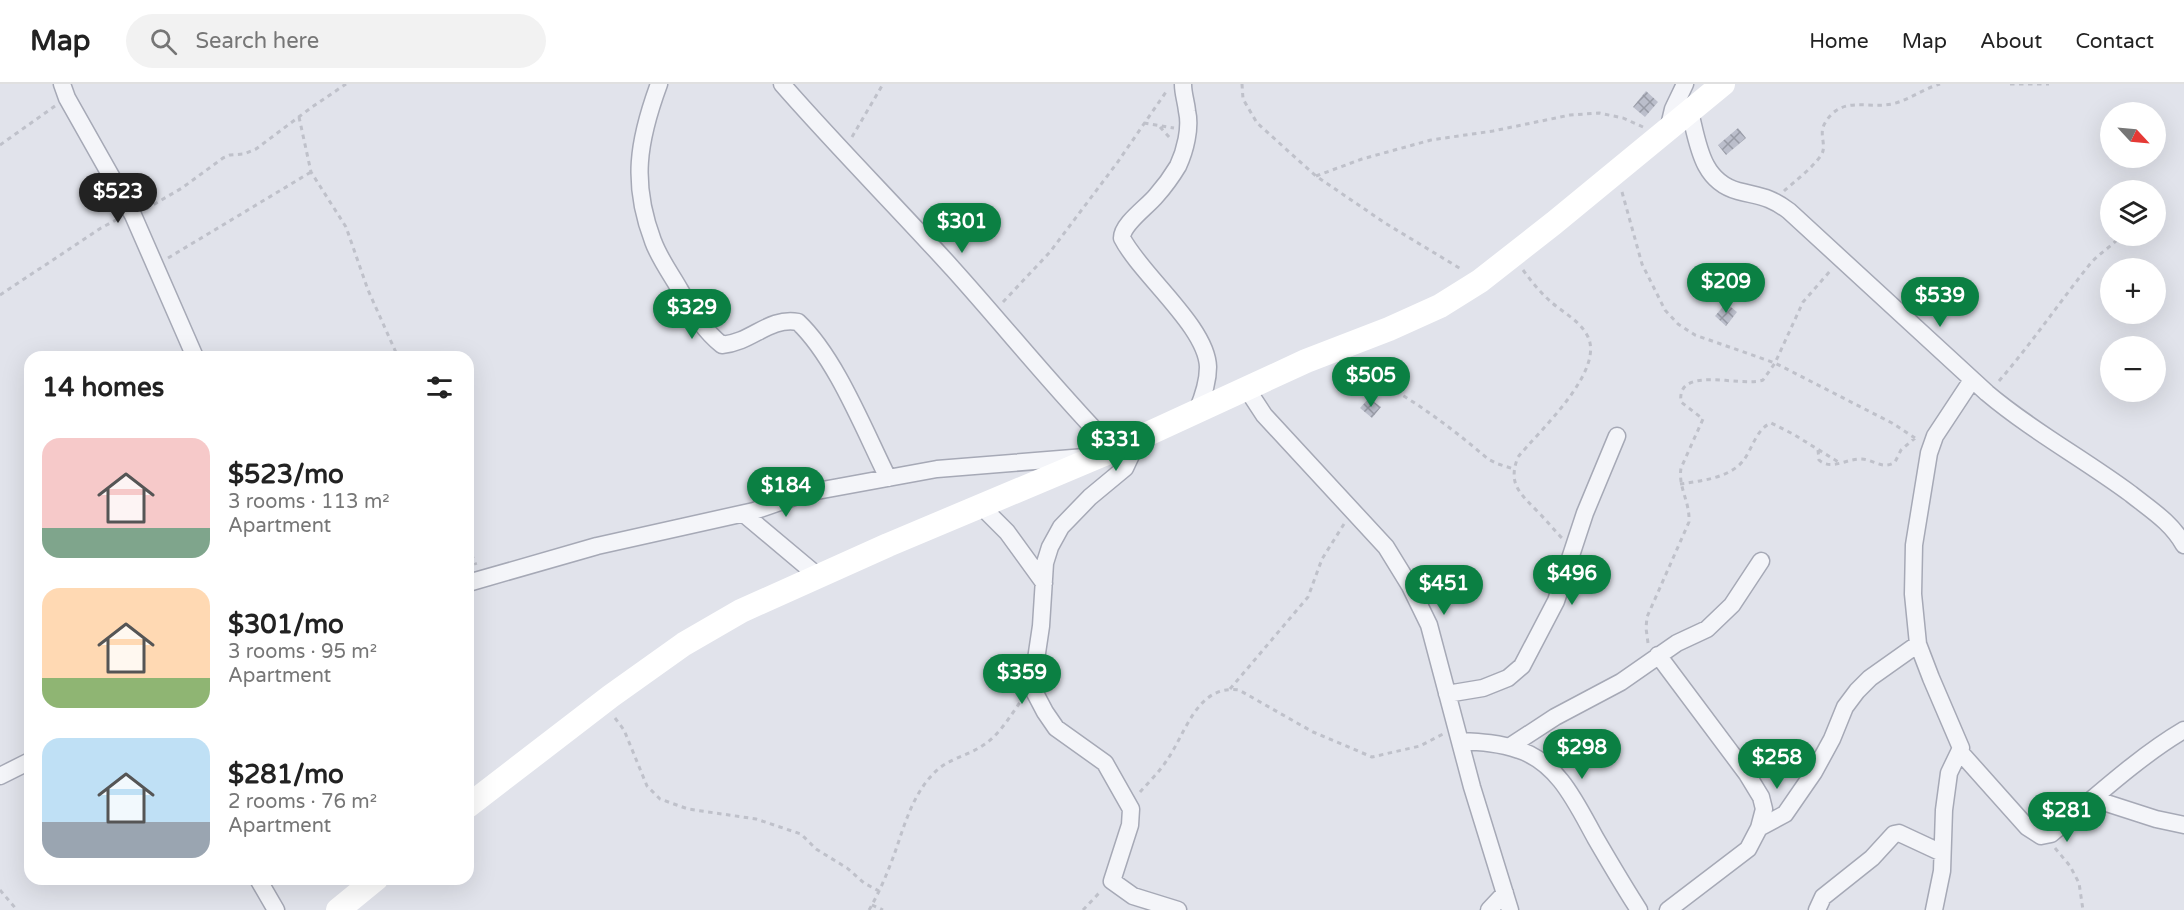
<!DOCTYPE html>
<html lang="en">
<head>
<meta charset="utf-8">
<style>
	:root { --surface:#fff; --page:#f2f2f2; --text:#222; --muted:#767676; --line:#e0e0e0; --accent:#0b8043 }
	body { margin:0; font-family:"Varela Round",sans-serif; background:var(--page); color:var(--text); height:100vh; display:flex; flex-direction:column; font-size:22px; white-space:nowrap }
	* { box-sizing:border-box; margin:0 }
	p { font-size:20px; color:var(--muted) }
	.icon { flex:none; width:33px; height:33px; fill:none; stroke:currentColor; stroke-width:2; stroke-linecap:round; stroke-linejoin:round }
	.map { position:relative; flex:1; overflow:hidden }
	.drawer { position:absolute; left:24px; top:267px; width:450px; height:534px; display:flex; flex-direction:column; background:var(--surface); border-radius:18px; box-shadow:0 6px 24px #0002 }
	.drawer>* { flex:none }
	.needle { width:39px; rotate:116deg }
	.fabs { position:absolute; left:2100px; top:18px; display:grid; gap:12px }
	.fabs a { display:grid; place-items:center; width:66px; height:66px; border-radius:50%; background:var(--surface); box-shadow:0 6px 24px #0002; font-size:30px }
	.price { position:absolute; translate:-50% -51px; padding:0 14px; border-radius:21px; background:var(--accent); color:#fff; font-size:20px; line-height:39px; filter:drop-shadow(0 2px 3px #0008) }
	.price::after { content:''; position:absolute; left:50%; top:36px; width:18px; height:14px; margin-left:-9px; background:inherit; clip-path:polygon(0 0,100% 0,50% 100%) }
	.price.active { background:#222; color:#fff }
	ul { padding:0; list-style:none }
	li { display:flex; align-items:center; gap:18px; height:150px; padding:0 18px }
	li span { display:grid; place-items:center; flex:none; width:168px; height:120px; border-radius:18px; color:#555 }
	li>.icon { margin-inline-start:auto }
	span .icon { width:72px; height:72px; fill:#fffc; stroke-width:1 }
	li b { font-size:26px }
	h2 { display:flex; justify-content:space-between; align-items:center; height:72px; padding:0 18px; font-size:26px }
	header { display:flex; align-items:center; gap:36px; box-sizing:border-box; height:84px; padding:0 30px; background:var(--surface); border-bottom:2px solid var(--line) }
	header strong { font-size:28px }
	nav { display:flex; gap:33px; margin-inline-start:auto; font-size:21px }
	.search { width:420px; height:54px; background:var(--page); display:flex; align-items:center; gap:15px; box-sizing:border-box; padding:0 21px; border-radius:33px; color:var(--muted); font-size:22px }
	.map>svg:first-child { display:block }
	.building { fill:url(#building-cross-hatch) }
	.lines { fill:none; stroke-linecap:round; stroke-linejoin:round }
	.minor-casing { stroke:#a6a9b6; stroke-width:19 }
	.path { stroke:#bfc1ca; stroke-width:3; stroke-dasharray:4.5 4.5; stroke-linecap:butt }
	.minor { stroke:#f4f5f9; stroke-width:16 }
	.secondary { stroke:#fff; stroke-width:24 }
</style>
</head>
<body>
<header>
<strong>Map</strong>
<div class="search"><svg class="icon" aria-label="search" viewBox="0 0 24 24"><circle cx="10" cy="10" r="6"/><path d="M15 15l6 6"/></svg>Search here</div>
<nav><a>Home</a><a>Map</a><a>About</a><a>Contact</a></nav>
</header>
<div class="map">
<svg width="2184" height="826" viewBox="0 0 2184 826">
	<defs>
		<pattern id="building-cross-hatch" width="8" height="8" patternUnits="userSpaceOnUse" patternTransform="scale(1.5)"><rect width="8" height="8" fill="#bbbecb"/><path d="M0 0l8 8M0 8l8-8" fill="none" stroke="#989ba6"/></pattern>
	</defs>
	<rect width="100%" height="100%" fill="#e1e3eb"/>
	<!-- building -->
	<path class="building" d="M1646,7L1658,18L1645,33L1633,23Z
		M1738,44L1746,54L1726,71L1718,61Z
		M1726,219L1737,228L1726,242L1715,232Z
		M1369,314L1381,323L1372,334L1360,324Z"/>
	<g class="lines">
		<!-- minor casing -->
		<g class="minor-casing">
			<path id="minor" d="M62,0L67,14L133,131L195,273
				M659,0C638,57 631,99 653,157C659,174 671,190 680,206C692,226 703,246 722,261C753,258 768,233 798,238C836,274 864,346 888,394
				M782,0C837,63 897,123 953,185C1007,245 1057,308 1114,366
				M1183,0C1183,10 1186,17 1187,27C1191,44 1185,67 1178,82C1172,92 1164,103 1156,112C1147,123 1122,140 1122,154C1141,191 1207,243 1208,283C1208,299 1203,313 1197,327
				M1690,28C1698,59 1701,97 1738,107C1761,113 1769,112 1789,127L1987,309C2032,347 2084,375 2131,410C2151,426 2171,438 2184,461
				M1668,46L1673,25L1685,0
				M1247,305L1264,331L1386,463L1410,502L1429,541L1472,703L1510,826
				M1139,354L1125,384L1090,413L1061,443L1050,463L1045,479L1041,542L1034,589L1035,609L1045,628L1056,644L1105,679L1131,725L1130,741L1112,797L1133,812L1178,826
				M981,422L1007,448L1044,499
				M744,430L819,493
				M468,499L597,462L754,427L806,409L937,385L1085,373
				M1658,571L1747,690L1761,713L1764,725L1759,744L1748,765L1668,826
				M1447,610L1483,604L1508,594L1522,582L1556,517L1585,429L1617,352
				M1460,657C1480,658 1500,659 1519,666C1559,679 1577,721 1596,755C1610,779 1624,803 1639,826
				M1509,663L1555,633L1621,598L1677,559L1707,545L1732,521L1761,477
				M1961,669L2027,743L2041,752L2051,750C2092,716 2138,673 2184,646
				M0,692L30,677
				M2094,715L2156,735L2184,741
				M1759,744L1785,730L1814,688L1832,655L1845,623L1857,607L1870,594L1918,560
				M258,795L276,826
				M1489,826L1505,809
				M1817,826L1823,813L1872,774L1894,750L1899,749L1942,769
				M1934,826L1942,787L1944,726L1949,689L1961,664L1931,594L1918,560L1913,510L1914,461L1929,369L1935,352L1972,296"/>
		</g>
		<!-- path -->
		<path class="path" d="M1242,0L1243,15L1257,39L1316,92L1385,139L1461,185
			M2010,0H2049
			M299,33L311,88L346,143L368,206L398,273
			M1144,39L1174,44
			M1160,43L1170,54
			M852,53L883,0
			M0,61L55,22
			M1316,92L1362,75L1431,56L1493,47L1570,31L1599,29L1623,34L1643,43
			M1784,107C1794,98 1820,78 1823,67C1825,57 1819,49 1825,39C1841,11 1867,25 1892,20C1909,16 1923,5 1940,0
			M1622,108L1642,180L1665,226L1678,240L1695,251L1775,279L1892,339L1915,354
			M146,125L182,104L223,74L230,71L244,70L256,65L312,23L346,0
			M168,174L311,88
			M1523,186C1531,197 1540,208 1550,217C1562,228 1579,236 1587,251C1607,286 1538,348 1518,373C1507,401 1521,410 1539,429C1547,437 1554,446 1562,454
			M0,211L101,144L118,135
			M1003,218L1050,168L1117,79L1168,5
			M1348,282C1399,305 1445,338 1488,375L1498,380L1514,385
			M1999,297C2031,260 2059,219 2090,180C2099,169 2112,163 2120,152
			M1818,366L1819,376C1831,387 1848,374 1862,375C1874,376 1883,386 1895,378L1901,366L1915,354
			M1680,400C1701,397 1729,394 1743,377C1752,366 1756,345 1771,339L1793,350L1840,379
			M468,462L476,481
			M1648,559L1646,544L1647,533L1689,438C1690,417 1678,404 1681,384L1703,335L1681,318C1676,280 1742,304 1763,296L1775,279L1803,218L1831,186
			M1230,605L1308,513L1322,475L1344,440
			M615,634L624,646L647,702L660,715L688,725L756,735L801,750L816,765L847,784L864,799L879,807
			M1140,708C1149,698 1160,687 1167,676C1186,649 1197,600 1239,606L1313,648L1372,673L1420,662L1443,650
			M2055,764L2070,782L2079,799L2083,826
			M0,806L17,826
			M872,821L883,826
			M869,826C879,809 887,790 894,771C904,743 912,711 934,689C947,675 967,672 982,662C999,652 1010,632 1021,617
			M1083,826L1100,808"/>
		<!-- minor -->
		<use href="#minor" class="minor"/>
		<!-- secondary -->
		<path class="secondary" d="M468,722L611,612L684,560L741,527L888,461L1102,371L1306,277L1389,245L1440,222L1480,197L1554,139L1723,0
			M338,826L376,795"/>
	</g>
</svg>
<div class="fabs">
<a><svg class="needle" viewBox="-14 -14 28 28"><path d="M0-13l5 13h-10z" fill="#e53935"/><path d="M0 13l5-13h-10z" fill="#767676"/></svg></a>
<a><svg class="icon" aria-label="layers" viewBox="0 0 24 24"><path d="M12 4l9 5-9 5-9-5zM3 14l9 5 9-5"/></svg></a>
<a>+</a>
<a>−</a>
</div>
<b class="price active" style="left:118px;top:140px">$523</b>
<b class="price" style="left:962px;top:170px">$301</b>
<b class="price" style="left:1726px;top:230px">$209</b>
<b class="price" style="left:1940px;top:244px">$539</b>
<b class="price" style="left:692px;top:256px">$329</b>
<b class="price" style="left:1371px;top:324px">$505</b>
<b class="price" style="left:1116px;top:388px">$331</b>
<b class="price" style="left:786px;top:434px">$184</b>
<b class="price" style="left:1572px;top:522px">$496</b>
<b class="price" style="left:1444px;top:532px">$451</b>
<b class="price" style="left:1022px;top:621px">$359</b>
<b class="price" style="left:1582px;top:696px">$298</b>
<b class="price" style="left:1777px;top:706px">$258</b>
<b class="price" style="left:2067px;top:759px">$281</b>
<section class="drawer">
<h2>14 homes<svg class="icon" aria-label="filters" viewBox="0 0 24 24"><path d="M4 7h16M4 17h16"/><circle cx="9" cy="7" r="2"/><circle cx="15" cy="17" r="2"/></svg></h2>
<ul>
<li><span style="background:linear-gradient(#f6c9c9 75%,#7fa58c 0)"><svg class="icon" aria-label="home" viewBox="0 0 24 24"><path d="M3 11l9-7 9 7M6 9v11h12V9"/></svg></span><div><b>$523/mo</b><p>3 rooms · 113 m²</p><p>Apartment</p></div></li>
<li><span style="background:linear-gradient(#ffd9b3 75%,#8fb573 0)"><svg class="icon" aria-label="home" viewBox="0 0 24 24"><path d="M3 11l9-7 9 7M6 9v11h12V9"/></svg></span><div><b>$301/mo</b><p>3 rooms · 95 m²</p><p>Apartment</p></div></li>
<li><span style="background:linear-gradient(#bfe0f5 70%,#9aa5b1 0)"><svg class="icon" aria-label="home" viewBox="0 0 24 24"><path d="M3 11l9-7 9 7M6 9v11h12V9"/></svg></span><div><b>$281/mo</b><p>2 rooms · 76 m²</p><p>Apartment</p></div></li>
</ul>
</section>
</div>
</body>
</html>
